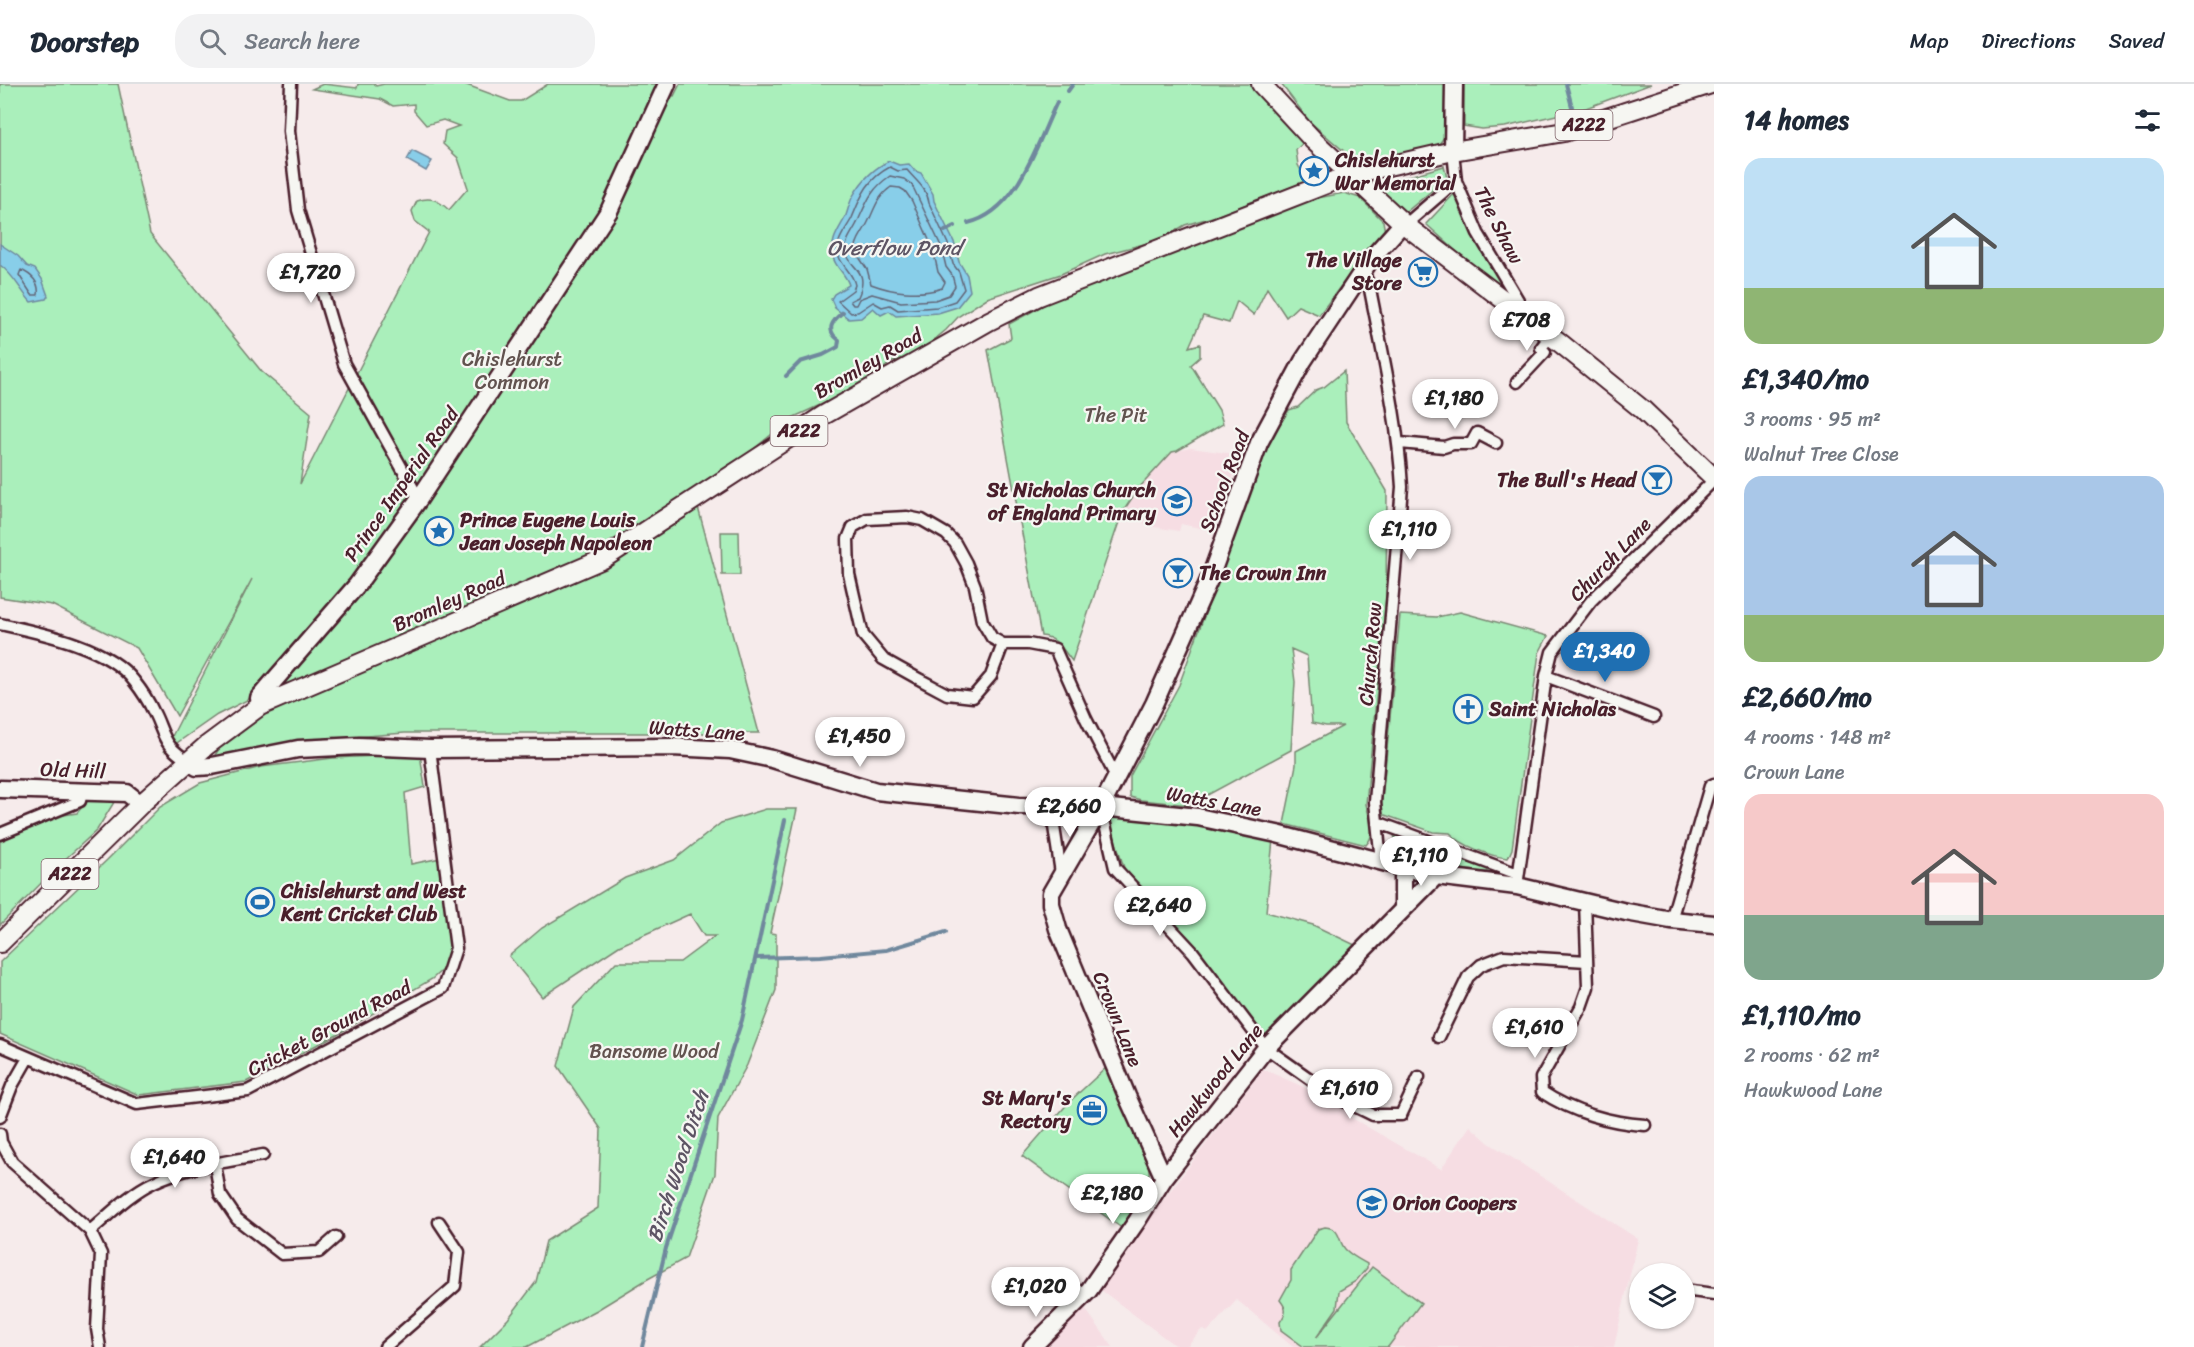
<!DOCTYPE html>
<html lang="en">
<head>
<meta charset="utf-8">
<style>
	:root { --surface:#fff; --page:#f2f2f3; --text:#1f2937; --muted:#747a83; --line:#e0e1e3; --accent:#1f6fb2 }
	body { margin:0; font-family:Sriracha,sans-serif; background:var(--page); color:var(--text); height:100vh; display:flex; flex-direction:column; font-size:22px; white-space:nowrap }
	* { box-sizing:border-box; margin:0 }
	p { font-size:20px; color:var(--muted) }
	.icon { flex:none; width:33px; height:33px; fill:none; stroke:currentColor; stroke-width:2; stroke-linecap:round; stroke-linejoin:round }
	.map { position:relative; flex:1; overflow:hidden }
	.details { display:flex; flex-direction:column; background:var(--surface); width:480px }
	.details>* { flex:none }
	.fabs { position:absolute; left:1629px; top:1179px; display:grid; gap:12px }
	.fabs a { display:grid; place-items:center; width:66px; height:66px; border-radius:50%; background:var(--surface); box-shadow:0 2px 4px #0004; font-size:30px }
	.price { position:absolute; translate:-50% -51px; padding:0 14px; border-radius:21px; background:#fff; color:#222; font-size:20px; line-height:39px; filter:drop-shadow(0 2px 3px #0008) }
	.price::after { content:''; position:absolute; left:50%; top:36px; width:18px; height:14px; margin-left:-9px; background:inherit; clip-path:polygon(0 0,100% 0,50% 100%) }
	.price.active { background:var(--accent); color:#fff }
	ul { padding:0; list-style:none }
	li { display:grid; align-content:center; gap:12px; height:318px; padding:0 30px }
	li span { display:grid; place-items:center; height:186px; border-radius:18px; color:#555 }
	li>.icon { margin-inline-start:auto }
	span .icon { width:108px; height:108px; fill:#fffc; stroke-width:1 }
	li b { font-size:26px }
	h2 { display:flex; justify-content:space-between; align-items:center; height:72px; padding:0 30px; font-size:26px }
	header { display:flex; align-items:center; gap:36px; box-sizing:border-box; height:84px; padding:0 30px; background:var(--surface); border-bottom:2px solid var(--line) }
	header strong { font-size:28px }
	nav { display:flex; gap:33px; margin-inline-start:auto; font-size:21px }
	.search { width:420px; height:54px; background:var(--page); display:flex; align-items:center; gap:15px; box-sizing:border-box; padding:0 21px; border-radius:24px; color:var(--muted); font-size:22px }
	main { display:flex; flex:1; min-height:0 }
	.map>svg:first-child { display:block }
	.built { fill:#f6dde3 }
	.green { fill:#aaefbb; stroke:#7a8773; stroke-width:1.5 }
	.water { fill:#88cee9; stroke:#6f889d; stroke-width:1.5 }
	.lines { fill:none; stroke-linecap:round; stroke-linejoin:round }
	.shore { stroke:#636577; stroke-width:1.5 }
	.stream { stroke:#6f889d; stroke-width:4 }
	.street-casing { stroke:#4a1f2b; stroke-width:15 }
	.secondary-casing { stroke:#4a1f2b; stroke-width:21 }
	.primary-casing { stroke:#4a1f2b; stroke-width:22 }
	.street { stroke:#f6f6f2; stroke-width:10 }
	.secondary { stroke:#f6f6f2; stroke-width:16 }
	.primary { stroke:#f6f6f2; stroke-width:18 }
	.labels { text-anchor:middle; stroke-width:4.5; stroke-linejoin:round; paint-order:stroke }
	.shield { fill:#f6f6f2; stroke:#7e6067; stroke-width:1.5 }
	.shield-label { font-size:18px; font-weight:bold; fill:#4a1f2b }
	.poi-label { font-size:20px; font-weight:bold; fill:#4a1f2b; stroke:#f6f6f2; text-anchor:start }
	.street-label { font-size:20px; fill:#4a1f2b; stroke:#f6f6f2 }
	.park-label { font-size:20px; fill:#62534f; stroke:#f6f6f2 }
	.water-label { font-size:21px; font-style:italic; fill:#5d5464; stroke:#f6f6f2 }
</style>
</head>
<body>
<header>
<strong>Doorstep</strong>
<div class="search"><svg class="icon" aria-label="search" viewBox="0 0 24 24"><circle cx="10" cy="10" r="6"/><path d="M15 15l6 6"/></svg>Search here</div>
<nav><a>Map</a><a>Directions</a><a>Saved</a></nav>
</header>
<main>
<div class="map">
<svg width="1714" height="1263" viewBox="0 0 1714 1263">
	<rect width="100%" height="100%" fill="#f6ebeb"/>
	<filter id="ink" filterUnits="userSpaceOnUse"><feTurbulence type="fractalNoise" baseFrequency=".0167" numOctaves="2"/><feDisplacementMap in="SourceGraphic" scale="12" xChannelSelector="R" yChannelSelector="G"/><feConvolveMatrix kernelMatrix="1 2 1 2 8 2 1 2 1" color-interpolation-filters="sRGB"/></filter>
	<g filter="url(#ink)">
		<!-- built -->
		<path class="built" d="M1191,364L1241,371L1214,447L1181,440L1179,447L1154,443L1122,429L1138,405L1172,368Z
			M1263,985L1317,1009L1349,1027L1350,1033L1441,1085L1470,1042L1489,1059L1638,1155L1614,1263H1293L1237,1216L1207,1248L1202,1245L1186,1263H1177L1097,1203Z
			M1081,1219L1113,1263H1041Z"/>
		<!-- green -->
		<path class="green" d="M0,0H118L150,150L262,288L311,329L300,400L429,148L415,137L412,127L417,117C431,112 438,116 449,126L468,104L458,74L443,60L445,47L459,42L443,36L426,41L414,27V20L393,22L380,15L312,5L323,0L357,4L358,0H374L376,2L384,0H464L510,17H521L548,0H661L674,12L680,0H1257L1303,59L1296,66L1298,81L1307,97L1216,132L1185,141L1160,156L1105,170L1061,190L987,214L959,232L946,246L918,269L890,279L870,296L855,305L792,334L745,372C726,380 712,396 693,405L759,649H405L301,657L216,673L215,671L219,665L258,634L340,591L319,592L288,600L283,598L217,631L164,668L252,495L177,632L137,564L52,521L0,513Z
			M1281,0H1451C1450,19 1454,50 1436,62L1357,80L1348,78L1346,69L1310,38Z
			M1464,0H1651L1586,24L1505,43L1482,45L1464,42Z
			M1444,82L1447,94L1406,128L1381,107V100Z
			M1344,109L1360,114L1383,137L1385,148L1382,154L1358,179L1319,231L1298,222L1286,233L1267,204L1254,231L1237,217L1229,239L1203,232L1189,263L1200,260V273L1191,281L1219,326L1223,340L1177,367L1172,368L1138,405L1122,429L1072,577C1063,566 1057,553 1041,552L988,266L1011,254L1009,240L1053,216L1307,116Z
			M1454,110L1477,159L1509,207L1465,175L1426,140Z
			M1344,287L1346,338L1387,407L1386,513L1366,720C1369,734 1377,750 1366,761L1284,740L1296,681V667L1343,642H1326L1312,639L1307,572L1291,565L1295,598L1291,666L1189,721L1141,716L1130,713V692L1179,601L1267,360L1289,326L1298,323L1316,306L1324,303Z
			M721,448H739L740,491H722Z
			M1460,528L1548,552L1539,569L1512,765L1508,774C1492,773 1460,761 1450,749L1433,748L1382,730L1381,726L1400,531L1437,533Z
			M420,670L425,703L405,709L411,780L441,774L450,862L444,884L432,895L341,948L246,998L139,1011L0,950V878L107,776L160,723L200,699L261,683L333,674Z
			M93,714L116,715L97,746L61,779L0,841V754L49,733L77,729L86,718Z
			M766,725H797L770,849L776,850V906L747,981L718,1034L715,1090L686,1174L646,1196L597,1226L527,1263H480L508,1235L536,1198L546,1157L598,1124L601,1045L558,982L574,923L616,878H680L715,852H704L690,830L619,862L542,913L509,872L542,844L625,794L674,776L721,739Z
			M1108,733L1206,741L1273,755L1266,828L1313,841L1355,861L1264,954L1196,862L1125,787Z
			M1393,748L1428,759L1417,776L1400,772Z
			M1429,761L1497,788V789L1458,785L1420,777L1419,775Z
			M1108,982C1118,1006 1151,1068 1149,1090C1147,1110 1133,1128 1123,1145L1022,1072L1070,1017Z
			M1325,1143C1342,1144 1337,1157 1346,1166C1352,1172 1360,1176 1367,1180V1184L1356,1197L1339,1207L1337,1224L1316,1254L1372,1183L1421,1219L1388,1263H1304L1281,1246L1280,1238C1287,1228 1287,1225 1280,1216L1291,1196V1186L1318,1145Z"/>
		<!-- water -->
		<path class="water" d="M412,67L432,77L426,87L407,76Z
			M889,77L899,81L909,80L915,87L921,89L933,110L934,117L954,158L959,178L967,191L970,207L957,223L938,229L896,232L889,227L881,231L873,224L861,234L849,235L835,224L831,215L834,210L849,201C846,190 835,183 833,173C830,157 838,147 845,134C848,127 849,119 853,112C861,98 874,84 889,77Z
			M0,160L18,172L27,182L35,185L42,195L48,212L46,215L31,218C20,206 14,191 0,181Z"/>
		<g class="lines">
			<!-- shore -->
			<path class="shore" d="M890,83L898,87L907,86C916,97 927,104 929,119L948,160L953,180L959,188L964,205L955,217L937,223L898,226L890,221L882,223L873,218L858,228L851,229L838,217L853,206L855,201C853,189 843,183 839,173C834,157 846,146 852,134C861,112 867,95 890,83Z
				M890,92L904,95L912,101L941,162L946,183L952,191L955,202L949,211L935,216L901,218L872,210L859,215L856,221H853L850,217L858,213C871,184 848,185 846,167C845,155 854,147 858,137C867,117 871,105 890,92Z
				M891,103L900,104L905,107L912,117L933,165L938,188L945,198L942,204C919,212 892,208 871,200L867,185L855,167C856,157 860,153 865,144C874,129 875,114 891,103Z
				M21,186C32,191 40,198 38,211H32L19,191Z"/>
			<!-- stream -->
			<path class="stream" d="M1566,0L1572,23
				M1068,7L1073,0
				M968,139C1018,128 1037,59 1057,18
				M945,147L955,142
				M786,292L800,278L823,271L838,263L839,256C825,246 832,237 843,228
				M756,874L821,872L886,866L946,848
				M642,1263L666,1164L742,936L785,736"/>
			<!-- street casing -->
			<g class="street-casing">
				<path id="street" d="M291,0L289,47L298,126L344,280L419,415
					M1453,67L1456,97L1478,149L1518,216L1519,228
					M1405,141L1456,97
					M1363,189L1369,200C1382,268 1398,334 1402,403L1375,718L1381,777
					M1517,298L1545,268L1541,264L1550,252
					M1400,359L1444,363L1453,360H1471L1477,349L1496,359
					M0,540C41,549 108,562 134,597C142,607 149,618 154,629C160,640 162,652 170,662C175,668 182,673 188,677
					M1003,560L992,554L982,537L975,502L966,479L955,459L946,450L922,436L907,433L867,435L853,443L848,455L849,490L863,551L883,575L917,594L947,610L973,613L991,592L1003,560H1028L1055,565L1086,635L1116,693
					M1546,592L1654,633
					M1051,723L1061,789
					M1101,723L1115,784L1193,868L1266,964L1334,1012L1373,1031H1401L1419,993
					M1377,738L1518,790
					M0,750L80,717L82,708
					M1517,802L1546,592L1552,568L1591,517L1714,396
					M1585,817L1588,903L1581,923L1541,994L1542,1008C1572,1028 1610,1039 1645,1041
					M1671,836L1710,702L1714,700
					M1439,953L1468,893L1481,881L1504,872L1587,877
					M0,961L137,1020L248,1007L443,904L456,864L430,665
					M0,1033L12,1002L28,974
					M0,1050L1,1058L12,1078L90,1147L101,1170L97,1245L100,1263
					M215,1080L220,1110L237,1135L282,1170L319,1168L336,1153
					M90,1147C110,1130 130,1109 154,1098C187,1082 226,1078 263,1071
					M1684,1206L1714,1210
					M385,1263L455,1202L459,1168L439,1138"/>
			</g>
			<!-- secondary casing -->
			<g class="secondary-casing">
				<path id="secondary" d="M1453,67L1454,0
					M260,622L259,614L357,501L419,415L609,127L667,0
					M188,677L197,683L212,682L298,665L359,662L430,665L672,663L730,666L772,675L876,707L1019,722L1101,723L1198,733L1277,750L1436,792L1517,802L1626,828L1671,836L1714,840
					M0,705L127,709L141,720
					M1403,824V783
					M1164,1094L1127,1012L1058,845L1051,820V809L1101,723L1154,620L1210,494L1259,359L1303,277L1370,176L1403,139
					M1032,1263L1089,1206L1137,1137L1164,1094L1266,964L1436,792"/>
			</g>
			<!-- primary casing -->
			<g class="primary-casing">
				<path id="primary" d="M1261,0L1314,57L1405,141L1559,258L1643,326L1714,394
					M0,859L141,720L206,662L260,622L603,475L824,331L989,237L1039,212L1349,91L1453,67L1564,48L1711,0"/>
			</g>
			<!-- street -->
			<use href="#street" class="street"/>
			<!-- secondary -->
			<use href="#secondary" class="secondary"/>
			<!-- primary -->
			<use href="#primary" class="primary"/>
		</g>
	</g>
	<!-- icons -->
	<defs>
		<g id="sight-ring" transform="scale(1.5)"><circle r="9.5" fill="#f6f6f2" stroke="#1f6fb2" stroke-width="1.5"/><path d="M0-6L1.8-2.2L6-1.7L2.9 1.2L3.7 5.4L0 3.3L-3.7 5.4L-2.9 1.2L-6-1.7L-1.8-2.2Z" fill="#1f6fb2"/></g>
		<g id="supermarket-ring" transform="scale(1.5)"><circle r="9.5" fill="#f6f6f2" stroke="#1f6fb2" stroke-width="1.5"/><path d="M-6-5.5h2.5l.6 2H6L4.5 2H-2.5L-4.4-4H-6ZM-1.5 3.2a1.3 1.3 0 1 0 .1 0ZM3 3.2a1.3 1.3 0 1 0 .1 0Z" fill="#1f6fb2"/></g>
		<g id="bar-ring" transform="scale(1.5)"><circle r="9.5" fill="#f6f6f2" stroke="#1f6fb2" stroke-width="1.5"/><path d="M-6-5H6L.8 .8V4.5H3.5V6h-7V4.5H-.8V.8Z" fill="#1f6fb2"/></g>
		<g id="school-ring" transform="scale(1.5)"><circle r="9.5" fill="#f6f6f2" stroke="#1f6fb2" stroke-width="1.5"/><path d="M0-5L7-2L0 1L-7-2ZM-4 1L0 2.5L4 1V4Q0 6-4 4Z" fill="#1f6fb2"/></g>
		<g id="church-ring" transform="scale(1.5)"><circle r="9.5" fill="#f6f6f2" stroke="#1f6fb2" stroke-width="1.5"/><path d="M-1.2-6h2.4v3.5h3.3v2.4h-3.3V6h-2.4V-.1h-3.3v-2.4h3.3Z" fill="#1f6fb2"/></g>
		<g id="stadium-ring" transform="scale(1.5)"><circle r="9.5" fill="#f6f6f2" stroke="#1f6fb2" stroke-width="1.5"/><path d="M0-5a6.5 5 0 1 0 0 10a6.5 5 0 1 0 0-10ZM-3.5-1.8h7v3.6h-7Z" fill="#1f6fb2"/></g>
		<g id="office-ring" transform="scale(1.5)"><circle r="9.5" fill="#f6f6f2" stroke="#1f6fb2" stroke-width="1.5"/><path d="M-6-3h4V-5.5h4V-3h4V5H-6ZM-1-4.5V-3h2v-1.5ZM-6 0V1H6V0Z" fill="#1f6fb2"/></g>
	</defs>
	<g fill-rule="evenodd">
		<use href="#sight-ring" x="1314" y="87"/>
		<use href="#supermarket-ring" x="1423" y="188"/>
		<use href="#bar-ring" x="1657" y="396"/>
		<use href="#school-ring" x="1177" y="417"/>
		<use href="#sight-ring" x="439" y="447"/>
		<use href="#bar-ring" x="1178" y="489"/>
		<use href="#church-ring" x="1468" y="625"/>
		<use href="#stadium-ring" x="260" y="818"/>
		<use href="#office-ring" x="1092" y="1026"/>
		<use href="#school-ring" x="1372" y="1119"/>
	</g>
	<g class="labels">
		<!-- shield labels -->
		<g class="shield">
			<rect x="1555.5" y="26" width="57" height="30" rx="4.5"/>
			<rect x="770.5" y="332" width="57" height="30" rx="4.5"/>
			<rect x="41.5" y="775" width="57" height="30" rx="4.5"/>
		</g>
		<g class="shield-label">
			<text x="1584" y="47">A222</text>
			<text x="799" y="353">A222</text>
			<text x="70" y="796">A222</text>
		</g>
		<!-- poi labels -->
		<g class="poi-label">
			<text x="1335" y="83">Chislehurst<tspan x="1335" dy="23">War Memorial</tspan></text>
			<text x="1402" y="183" text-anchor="end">The Village<tspan x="1402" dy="23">Store</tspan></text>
			<text x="1636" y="403" text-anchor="end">The Bull's Head</text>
			<text x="1156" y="413" text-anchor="end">St Nicholas Church<tspan x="1156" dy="23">of England Primary</tspan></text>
			<text x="460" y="443">Prince Eugene Louis<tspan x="460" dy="23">Jean Joseph Napoleon</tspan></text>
			<text x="1199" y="496">The Crown Inn</text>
			<text x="1489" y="632">Saint Nicholas</text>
			<text x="281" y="814">Chislehurst and West<tspan x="281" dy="23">Kent Cricket Club</tspan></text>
			<text x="1071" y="1021" text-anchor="end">St Mary's<tspan x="1071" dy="23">Rectory</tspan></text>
			<text x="1393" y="1126">Orion Coopers</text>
		</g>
		<!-- street labels -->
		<g class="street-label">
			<text transform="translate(1499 141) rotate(63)" y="7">The Shaw</text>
			<text transform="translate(868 279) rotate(-30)" y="7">Bromley Road</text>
			<text transform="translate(1224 397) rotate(-69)" y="7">School Road</text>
			<text transform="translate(401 400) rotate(-55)" y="7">Prince Imperial Road</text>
			<text transform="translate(1610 475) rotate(-46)" y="7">Church Lane</text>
			<text transform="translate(449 517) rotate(-24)" y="7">Bromley Road</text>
			<text transform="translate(1370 570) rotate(-85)" y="7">Church Row</text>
			<text transform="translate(697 646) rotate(4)" y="7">Watts Lane</text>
			<text transform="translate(73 686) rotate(2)" y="7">Old Hill</text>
			<text transform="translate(1214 717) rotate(10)" y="7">Watts Lane</text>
			<text transform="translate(1118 935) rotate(68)" y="7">Crown Lane</text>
			<text transform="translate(329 944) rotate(-28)" y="7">Cricket Ground Road</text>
			<text transform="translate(1215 996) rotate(-51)" y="7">Hawkwood Lane</text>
		</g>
		<!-- park labels -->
		<g class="park-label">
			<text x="512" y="282">Chislehurst<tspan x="512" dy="23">Common</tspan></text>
			<text x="1116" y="338">The Pit</text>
			<text x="654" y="974">Bansome Wood</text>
		</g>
		<!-- water labels -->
		<g class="water-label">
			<text x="894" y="171">Overflow Pond</text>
			<text transform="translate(678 1082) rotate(-72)" y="7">Birch Wood Ditch</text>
		</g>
	</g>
</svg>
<div class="fabs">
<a><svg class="icon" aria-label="layers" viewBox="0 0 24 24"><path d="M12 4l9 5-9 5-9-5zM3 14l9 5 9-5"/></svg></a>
</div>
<b class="price" style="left:311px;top:220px">£1,720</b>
<b class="price" style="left:1527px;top:268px">£708</b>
<b class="price" style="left:1455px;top:346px">£1,180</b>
<b class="price" style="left:1410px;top:477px">£1,110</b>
<b class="price active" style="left:1605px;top:599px">£1,340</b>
<b class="price" style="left:860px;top:684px">£1,450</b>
<b class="price" style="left:1070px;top:754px">£2,660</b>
<b class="price" style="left:1421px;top:803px">£1,110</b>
<b class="price" style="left:1160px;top:853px">£2,640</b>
<b class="price" style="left:1535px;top:975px">£1,610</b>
<b class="price" style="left:1350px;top:1036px">£1,610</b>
<b class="price" style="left:175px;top:1105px">£1,640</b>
<b class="price" style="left:1113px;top:1141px">£2,180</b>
<b class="price" style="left:1036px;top:1234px">£1,020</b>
</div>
<section class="details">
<h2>14 homes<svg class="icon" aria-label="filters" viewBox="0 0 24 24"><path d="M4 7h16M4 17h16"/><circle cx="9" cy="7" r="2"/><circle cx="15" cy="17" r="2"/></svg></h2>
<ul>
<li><span style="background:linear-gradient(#bfe0f5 70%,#8fb573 0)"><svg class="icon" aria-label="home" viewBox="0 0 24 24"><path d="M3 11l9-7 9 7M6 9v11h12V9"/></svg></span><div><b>£1,340/mo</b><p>3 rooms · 95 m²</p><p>Walnut Tree Close</p></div></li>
<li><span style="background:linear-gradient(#a9c7e8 75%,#8fb573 0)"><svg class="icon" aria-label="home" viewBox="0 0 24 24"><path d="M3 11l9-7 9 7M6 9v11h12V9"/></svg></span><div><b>£2,660/mo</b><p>4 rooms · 148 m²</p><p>Crown Lane</p></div></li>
<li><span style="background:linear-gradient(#f6c9c9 65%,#7fa58c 0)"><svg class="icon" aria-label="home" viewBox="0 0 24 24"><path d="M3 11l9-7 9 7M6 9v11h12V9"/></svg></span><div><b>£1,110/mo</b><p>2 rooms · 62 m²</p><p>Hawkwood Lane</p></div></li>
</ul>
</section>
</main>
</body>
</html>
